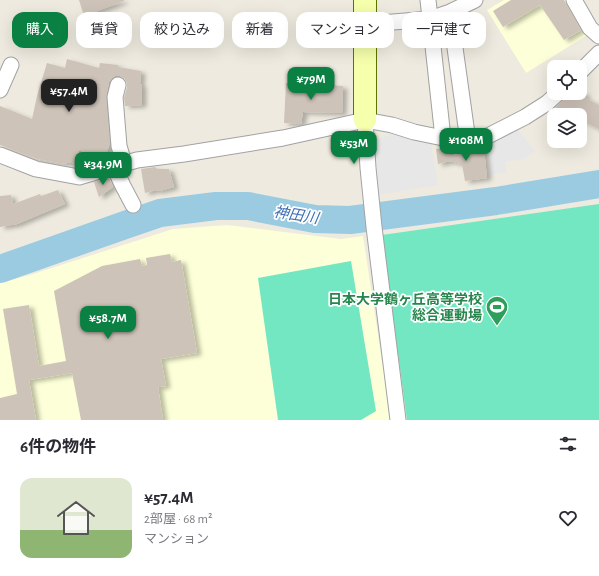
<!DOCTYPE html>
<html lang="ja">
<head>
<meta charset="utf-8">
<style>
	:root { --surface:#fff; --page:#f7f7f7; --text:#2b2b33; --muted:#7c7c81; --accent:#0b8043 }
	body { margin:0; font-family:"Alegreya Sans","Noto Sans JP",sans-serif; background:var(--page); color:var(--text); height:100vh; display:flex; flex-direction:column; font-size:15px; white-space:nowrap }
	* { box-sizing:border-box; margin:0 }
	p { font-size:13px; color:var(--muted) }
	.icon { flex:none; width:22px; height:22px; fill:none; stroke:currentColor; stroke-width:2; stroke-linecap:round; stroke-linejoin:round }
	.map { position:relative; height:420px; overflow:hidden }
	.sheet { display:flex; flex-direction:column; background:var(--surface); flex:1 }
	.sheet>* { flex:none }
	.top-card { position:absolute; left:12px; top:12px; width:575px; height:36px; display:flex; gap:8px }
	.controls { position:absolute; left:547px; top:60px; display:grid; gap:8px }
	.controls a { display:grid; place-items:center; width:40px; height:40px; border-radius:8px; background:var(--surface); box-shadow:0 4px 16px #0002; font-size:20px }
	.price { position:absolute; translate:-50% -34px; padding:0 9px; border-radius:8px; background:var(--accent); color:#fff; font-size:13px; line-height:26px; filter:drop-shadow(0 1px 2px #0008) }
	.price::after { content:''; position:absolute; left:50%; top:24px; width:12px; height:9px; margin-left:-6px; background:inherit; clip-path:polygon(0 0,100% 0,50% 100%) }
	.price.on { background:#222; color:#fff }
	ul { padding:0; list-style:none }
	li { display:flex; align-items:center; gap:12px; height:100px; padding:0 20px }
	li span { display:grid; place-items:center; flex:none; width:112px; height:80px; border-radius:12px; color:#555 }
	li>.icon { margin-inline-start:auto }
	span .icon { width:48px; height:48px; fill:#fffc; stroke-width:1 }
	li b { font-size:17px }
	h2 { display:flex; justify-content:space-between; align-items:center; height:48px; padding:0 20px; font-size:17px }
	.pill { padding:0 14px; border-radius:12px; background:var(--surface); box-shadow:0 4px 16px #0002; font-size:14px; line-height:36px }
	.pill.on { background:var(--accent); color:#fff }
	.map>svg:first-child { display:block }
	.education { fill:#fcffd7 }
	.pitch { fill:#73e6c2 }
	.parking { fill:#e7e7e7 }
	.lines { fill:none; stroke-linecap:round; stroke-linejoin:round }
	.river { stroke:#9acbe1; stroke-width:28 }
	.building { fill:#cec3b8; filter:url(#shadow) }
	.street-casing { stroke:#a2a2a2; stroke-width:17 }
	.secondary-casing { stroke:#5e7400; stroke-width:24 }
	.street { stroke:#fff; stroke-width:15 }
	.secondary { stroke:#f5ffac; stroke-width:22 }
	.labels { text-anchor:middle; stroke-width:3.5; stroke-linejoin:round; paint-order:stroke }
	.leisure-label { font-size:14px; font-weight:bold; fill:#27864d; stroke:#fff; text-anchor:end }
	.water-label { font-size:15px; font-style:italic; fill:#3f70b3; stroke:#fff }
</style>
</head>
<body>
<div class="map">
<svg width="599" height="420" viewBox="0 0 599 420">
	<defs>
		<filter id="shadow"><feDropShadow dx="4.5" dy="2.5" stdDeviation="2" flood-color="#0004"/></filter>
	</defs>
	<rect width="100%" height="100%" fill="#eeeadf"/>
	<!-- education -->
	<path class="education" d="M504,0H569L589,34L526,73L487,10Z
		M227,225L341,239L363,236L391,420H0V283L33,274L173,229Z"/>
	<!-- pitch -->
	<path class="pitch" d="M599,204V420H407L382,235Z
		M351,261L376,411L361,420H278L258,278Z"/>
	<!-- parking -->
	<path class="parking" d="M517,128L535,151L524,159L505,162L506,173L490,175L487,143Z
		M395,132L431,142L438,185L379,195L375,141Z"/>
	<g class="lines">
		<!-- river -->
		<path class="river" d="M0,269L125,225L160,213L216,206H248L315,219L350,220L496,201L599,184"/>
	</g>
	<!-- building -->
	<path class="building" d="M79,0H124V1L84,16Z
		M511,0H564L581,30L564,40L540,5L503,27L493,11Z
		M67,59L99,68L100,63L118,65V67L141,71L140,84L142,85V105L125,106L124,98L127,87V83L124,78L120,76H115L112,78L109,82L106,98L110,143L104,160L79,150L78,164L67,162L66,164L38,159L23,154L0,145V106L32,119L37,96L47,63L65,68Z
		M286,83L343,86L342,113L303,112L301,124L284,123Z
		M568,93H586L584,97L599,105V129L580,120V115H570L555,108L564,99Z
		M444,148L449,149L451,156L475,149L479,148L480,151L484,150L487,178L465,181L462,164L450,161L438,164L436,149Z
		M155,167L157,169H169L174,187L159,191L156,190L145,193L141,169Z
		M109,178L113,187L99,197L94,182Z
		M58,190L65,204L17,224L0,227V196L11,195L13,204L40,194L41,196Z
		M170,254L172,262L181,260L197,353L161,359L166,386L158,387L163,420H81L72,373L29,380L36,420H0V398L17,394L3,309L29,305L39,366L66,361L54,291L102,266L140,259L142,266L147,265L146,258Z"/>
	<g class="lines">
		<!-- street casing -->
		<g class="street-casing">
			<path id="street" d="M428,0L443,138
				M574,0L590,28L599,36
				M450,12L468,141
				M381,23L430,19L450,12L475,0
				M580,72L599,53
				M118,85L115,97L119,146L124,163
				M0,90L11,65
				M365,120L368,168L374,227L398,420
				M0,155L36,169L79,177L137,160L184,154L283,138L365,120L392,125L414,132L443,138L457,142L482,139L525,117L547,103L558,93
				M114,167L123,186L133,205"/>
		</g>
		<!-- secondary casing -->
		<g class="secondary-casing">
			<path id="secondary" d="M365,0V120"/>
		</g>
		<!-- street -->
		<use href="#street" class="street"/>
		<!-- secondary -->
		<use href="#secondary" class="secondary"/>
	</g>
	<!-- icons -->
	<defs>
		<g id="stadium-pin" transform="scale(1.15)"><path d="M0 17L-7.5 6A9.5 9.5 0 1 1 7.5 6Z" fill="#2e9e5b" stroke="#fff"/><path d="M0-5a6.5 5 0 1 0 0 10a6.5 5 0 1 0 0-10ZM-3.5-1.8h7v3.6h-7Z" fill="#fff"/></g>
	</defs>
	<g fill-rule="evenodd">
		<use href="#stadium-pin" x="497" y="307"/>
	</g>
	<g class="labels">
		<!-- leisure labels -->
		<g class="leisure-label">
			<text x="482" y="304">日本大学鶴ヶ丘高等学校<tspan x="482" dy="16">総合運動場</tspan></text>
		</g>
		<!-- water labels -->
		<g class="water-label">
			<text transform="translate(296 215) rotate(9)" y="5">神田川</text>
		</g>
	</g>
</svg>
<div class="controls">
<a><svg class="icon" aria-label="locate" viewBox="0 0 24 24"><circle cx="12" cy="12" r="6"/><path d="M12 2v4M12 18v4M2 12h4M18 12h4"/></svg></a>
<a><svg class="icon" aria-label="layers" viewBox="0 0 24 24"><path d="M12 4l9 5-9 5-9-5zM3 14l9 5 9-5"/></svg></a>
</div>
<b class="price" style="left:311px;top:101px">¥79M</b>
<b class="price on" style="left:69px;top:113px">¥57.4M</b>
<b class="price" style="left:466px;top:162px">¥108M</b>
<b class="price" style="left:354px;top:165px">¥53M</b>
<b class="price" style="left:103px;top:186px">¥34.9M</b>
<b class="price" style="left:108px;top:340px">¥58.7M</b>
<div class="top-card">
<a class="pill on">購入</a>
<a class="pill">賃貸</a>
<a class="pill">絞り込み</a>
<a class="pill">新着</a>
<a class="pill">マンション</a>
<a class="pill">一戸建て</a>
</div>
</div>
<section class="sheet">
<h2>6件の物件<svg class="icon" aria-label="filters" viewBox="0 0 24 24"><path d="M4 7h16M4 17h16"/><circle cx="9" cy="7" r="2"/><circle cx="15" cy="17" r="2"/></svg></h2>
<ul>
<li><span style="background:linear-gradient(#dfe7d0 65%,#8fb573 0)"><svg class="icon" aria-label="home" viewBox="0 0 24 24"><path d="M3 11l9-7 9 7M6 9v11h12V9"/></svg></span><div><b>¥57.4M</b><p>2部屋 · 68 m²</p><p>マンション</p></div><svg class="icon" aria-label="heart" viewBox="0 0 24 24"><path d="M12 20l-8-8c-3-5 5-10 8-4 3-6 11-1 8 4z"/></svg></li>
</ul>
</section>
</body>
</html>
